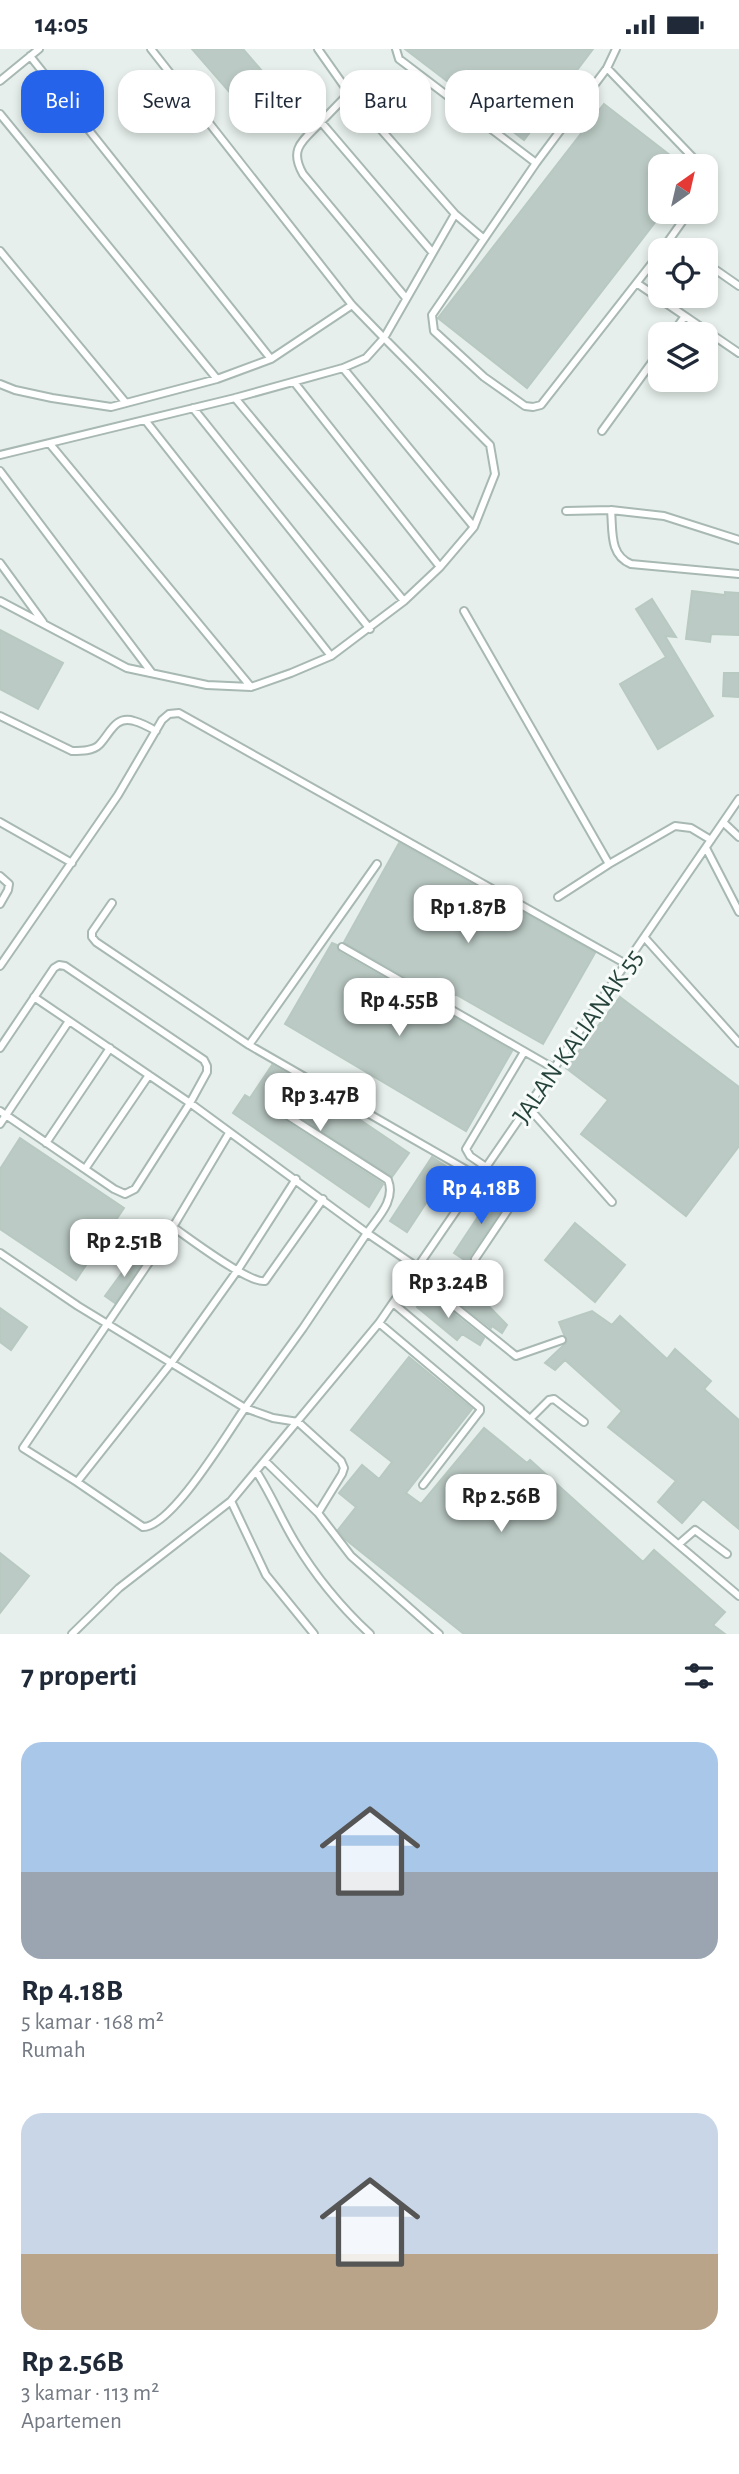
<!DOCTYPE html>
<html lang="id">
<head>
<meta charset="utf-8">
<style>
	:root { --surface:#fff; --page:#f2f2f3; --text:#1f2937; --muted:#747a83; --accent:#2563eb }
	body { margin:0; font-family:"Alegreya Sans",sans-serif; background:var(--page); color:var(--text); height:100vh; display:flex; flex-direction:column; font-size:26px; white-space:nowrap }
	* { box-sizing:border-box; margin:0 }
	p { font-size:23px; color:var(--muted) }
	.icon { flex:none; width:38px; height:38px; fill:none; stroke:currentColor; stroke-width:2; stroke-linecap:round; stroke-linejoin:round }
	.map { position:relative; height:1585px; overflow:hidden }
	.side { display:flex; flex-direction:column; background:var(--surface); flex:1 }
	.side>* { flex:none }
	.banner { position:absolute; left:21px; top:21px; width:698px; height:63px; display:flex; gap:14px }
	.needle { width:46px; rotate:34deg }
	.fabs { position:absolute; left:648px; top:105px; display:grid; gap:14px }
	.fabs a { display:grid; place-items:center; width:70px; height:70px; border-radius:14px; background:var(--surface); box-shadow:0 4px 10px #0003; font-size:35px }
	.price { position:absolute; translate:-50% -60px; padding:0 16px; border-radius:14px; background:#fff; color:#222; font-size:23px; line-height:46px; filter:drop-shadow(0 2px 4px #0008) }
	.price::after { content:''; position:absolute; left:50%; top:42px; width:21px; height:16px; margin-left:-10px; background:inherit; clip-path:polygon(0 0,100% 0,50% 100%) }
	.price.selected { background:var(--accent); color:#fff }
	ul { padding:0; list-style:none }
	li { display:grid; align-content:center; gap:14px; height:371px; padding:0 21px }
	li span { display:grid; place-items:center; height:217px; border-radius:21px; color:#555 }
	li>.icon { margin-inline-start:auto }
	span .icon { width:126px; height:126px; fill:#fffc; stroke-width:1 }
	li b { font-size:30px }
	h2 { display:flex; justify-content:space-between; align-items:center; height:84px; padding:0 21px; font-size:30px }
	.tag { padding:0 24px; border-radius:21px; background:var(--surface); box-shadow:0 4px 10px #0003; font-size:24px; line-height:63px }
	.tag.selected { background:var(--accent); color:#fff }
	.status { display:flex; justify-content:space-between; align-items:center; height:49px; padding:0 35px; background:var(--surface); direction:ltr }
	.status svg { height:19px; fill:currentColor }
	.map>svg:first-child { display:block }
	.building { fill:#bbcac4; stroke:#b8c9c2; stroke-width:2 }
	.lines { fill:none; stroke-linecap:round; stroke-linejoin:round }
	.service-casing { stroke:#a8b8b2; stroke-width:10 }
	.service { stroke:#fff; stroke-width:6 }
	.labels { text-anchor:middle; stroke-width:6; stroke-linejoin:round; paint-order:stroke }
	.street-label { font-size:26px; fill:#24423a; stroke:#f7fbf9 }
</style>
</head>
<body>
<div class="status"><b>14:05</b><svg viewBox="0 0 49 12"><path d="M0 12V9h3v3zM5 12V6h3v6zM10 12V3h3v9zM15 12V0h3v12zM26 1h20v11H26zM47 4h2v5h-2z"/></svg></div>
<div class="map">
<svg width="739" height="1585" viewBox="0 0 739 1585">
	<rect width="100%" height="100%" fill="#e6efeb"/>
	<!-- building -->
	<path class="building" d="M192,0H243L262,22L233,47Z
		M405,0H593L524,91Z
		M604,55L684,117H660V167L527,339L438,269Z
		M692,542L725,546V543L739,544V586L711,585L710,593L686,590Z
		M652,550L676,588L665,587L713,667L658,700L620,635L666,608L636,560Z
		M0,581L63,614L38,660L0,640Z
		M724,624H739V648L723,647Z
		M399,794L595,904L543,995L455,945L450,953L344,893Z
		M332,894L337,896L339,903L512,1002L466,1082L285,975Z
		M620,948L739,1038V1097L686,1167L581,1085L608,1051L566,1019Z
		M272,1016L319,1043L409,1104L392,1128L285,1058L278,1059L276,1063L279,1068L383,1135L369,1158L233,1064L245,1046L250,1049Z
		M20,1089L124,1159L76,1231L0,1180V1120Z
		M432,1108L449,1119L407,1183L390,1172Z
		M495,1142L510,1148L470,1207L469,1214L454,1204Z
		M575,1174L625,1216L595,1253L545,1211Z
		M135,1206L143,1212L115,1254L105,1247Z
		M440,1229L468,1249L474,1242L507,1276L502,1284L492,1277L491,1279L435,1235Z
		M428,1244L484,1289L480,1296L462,1285L457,1291L417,1258Z
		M0,1259L27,1278L11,1301L0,1293Z
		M592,1262L612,1276L620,1267L667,1310L675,1300L711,1332L704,1340L739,1371V1480L703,1450L682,1474L658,1453L676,1432L608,1378L622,1362L565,1311L555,1321L545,1314L567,1293L559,1273Z
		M409,1308L472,1360L406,1444L421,1455L484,1379L527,1414L530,1411L643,1513L654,1501L725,1563L713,1576L725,1585H464L345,1490L338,1481L356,1458L339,1444L362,1416L379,1430L392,1413L351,1381Z
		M0,1504L29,1527L0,1564Z"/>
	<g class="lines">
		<!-- service casing -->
		<g class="service-casing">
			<path id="service" d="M318,0L349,44L455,165L484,190
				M396,0L399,10L536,114
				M616,0L607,19L536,114L432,266L434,282L484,328L525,357L533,358L541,356L660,204
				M30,7L271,310
				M607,19L701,117
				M0,32L39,0
				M349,44L321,73L432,203
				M0,65L217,330
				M321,73C304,91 288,99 303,125L406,249
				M705,122C710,128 710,135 705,141
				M662,201L689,163
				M0,202L126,354
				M716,221L739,237
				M638,235L739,304
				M672,285L685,267
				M343,319L474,478
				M294,333L440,518
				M0,335L15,341L52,349L111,358L217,330L271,310L352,256
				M235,349L404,552
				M193,359L370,580
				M145,371L331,607
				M602,382L660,302
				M50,395L251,638
				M0,406L235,349L343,319L366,309L384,289L352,256L151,0
				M0,422L152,624
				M611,461C613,482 609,506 631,515L739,525
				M566,462L611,461L664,467L739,491
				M0,514L43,573
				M0,552L127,619L207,636L251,638L291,624L331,607L404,552L440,518L474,478L495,425L490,396L384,289L455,165
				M464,562L609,815L675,777L691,779L711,791
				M0,667L72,702C81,702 93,702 99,696C110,685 115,666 134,672C142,674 149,678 156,682
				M0,773L72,814
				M724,774L739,788
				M706,799L739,863
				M0,827L9,835L8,841L0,855
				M558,848L609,815
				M112,854L92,883V888L96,893L249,996L479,1128L515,1144L516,1149L475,1210
				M645,889L739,994
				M342,898L555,1020
				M0,917L118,746L162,671L169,665L179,664L626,915
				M249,996L377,815
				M0,999L54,919L59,916L65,917L204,1011L207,1017V1023L190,1054L135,1140L125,1145L114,1140L0,1062
				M528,1058L612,1153
				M282,1063L388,1131C396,1151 378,1168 367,1184L417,1218
				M0,1075L69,972
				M46,1094L110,999
				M486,1118L470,1107L466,1100L524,1003
				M85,1120L149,1026
				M296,1130L237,1222L172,1313L77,1433L143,1478C172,1478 228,1383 245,1359L273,1369L298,1373L341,1412L344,1419L342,1425L318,1464L351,1507L439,1585
				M173,1178C189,1189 249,1235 265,1232L323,1150
				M0,1204L78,1257L245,1359L303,1279L367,1184L190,1054L34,948
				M413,1224L516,1307L562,1291
				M393,1254L739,1547
				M379,1274L480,1359V1362L423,1436
				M531,1369L549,1351L554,1350L584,1373
				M265,1412L318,1464
				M256,1422C271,1445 281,1470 295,1493C316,1528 341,1558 370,1585
				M77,1433L23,1399L173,1178L229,1084
				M231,1452L266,1526L314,1585
				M679,1495L695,1481L727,1505
				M72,1585L119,1539L231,1452L379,1274L739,750"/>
		</g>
		<!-- service -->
		<use href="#service" class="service"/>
	</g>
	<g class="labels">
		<!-- street labels -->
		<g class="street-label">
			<text transform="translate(577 987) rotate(-55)" y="9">JALAN KALIANAK 55</text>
		</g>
	</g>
</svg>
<div class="fabs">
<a><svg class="needle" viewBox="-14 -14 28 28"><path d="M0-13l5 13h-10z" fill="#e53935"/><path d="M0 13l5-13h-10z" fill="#747a83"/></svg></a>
<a><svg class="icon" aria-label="locate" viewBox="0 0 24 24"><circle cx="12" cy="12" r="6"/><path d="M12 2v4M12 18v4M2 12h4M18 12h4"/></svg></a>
<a><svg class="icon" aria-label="layers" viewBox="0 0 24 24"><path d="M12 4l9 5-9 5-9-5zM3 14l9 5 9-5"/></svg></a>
</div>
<b class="price" style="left:468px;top:896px">Rp 1.87B</b>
<b class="price" style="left:399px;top:989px">Rp 4.55B</b>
<b class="price" style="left:320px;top:1084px">Rp 3.47B</b>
<b class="price selected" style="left:481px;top:1177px">Rp 4.18B</b>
<b class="price" style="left:124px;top:1230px">Rp 2.51B</b>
<b class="price" style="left:448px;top:1271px">Rp 3.24B</b>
<b class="price" style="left:501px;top:1485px">Rp 2.56B</b>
<div class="banner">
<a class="tag selected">Beli</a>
<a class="tag">Sewa</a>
<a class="tag">Filter</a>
<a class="tag">Baru</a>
<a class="tag">Apartemen</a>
</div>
</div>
<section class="side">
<h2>7 properti<svg class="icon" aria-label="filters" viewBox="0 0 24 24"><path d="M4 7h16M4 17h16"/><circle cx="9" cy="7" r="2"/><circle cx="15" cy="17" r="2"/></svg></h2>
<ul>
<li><span style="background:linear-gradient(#a9c7e8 60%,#9aa5b1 0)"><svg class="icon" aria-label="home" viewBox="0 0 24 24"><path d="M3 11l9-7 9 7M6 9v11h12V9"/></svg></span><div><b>Rp 4.18B</b><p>5 kamar · 168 m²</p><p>Rumah</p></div></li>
<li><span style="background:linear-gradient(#c9d6e8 65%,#b9a48a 0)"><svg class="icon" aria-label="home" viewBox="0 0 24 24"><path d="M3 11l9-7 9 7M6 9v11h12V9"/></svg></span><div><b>Rp 2.56B</b><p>3 kamar · 113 m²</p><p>Apartemen</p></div></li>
</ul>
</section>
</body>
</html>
